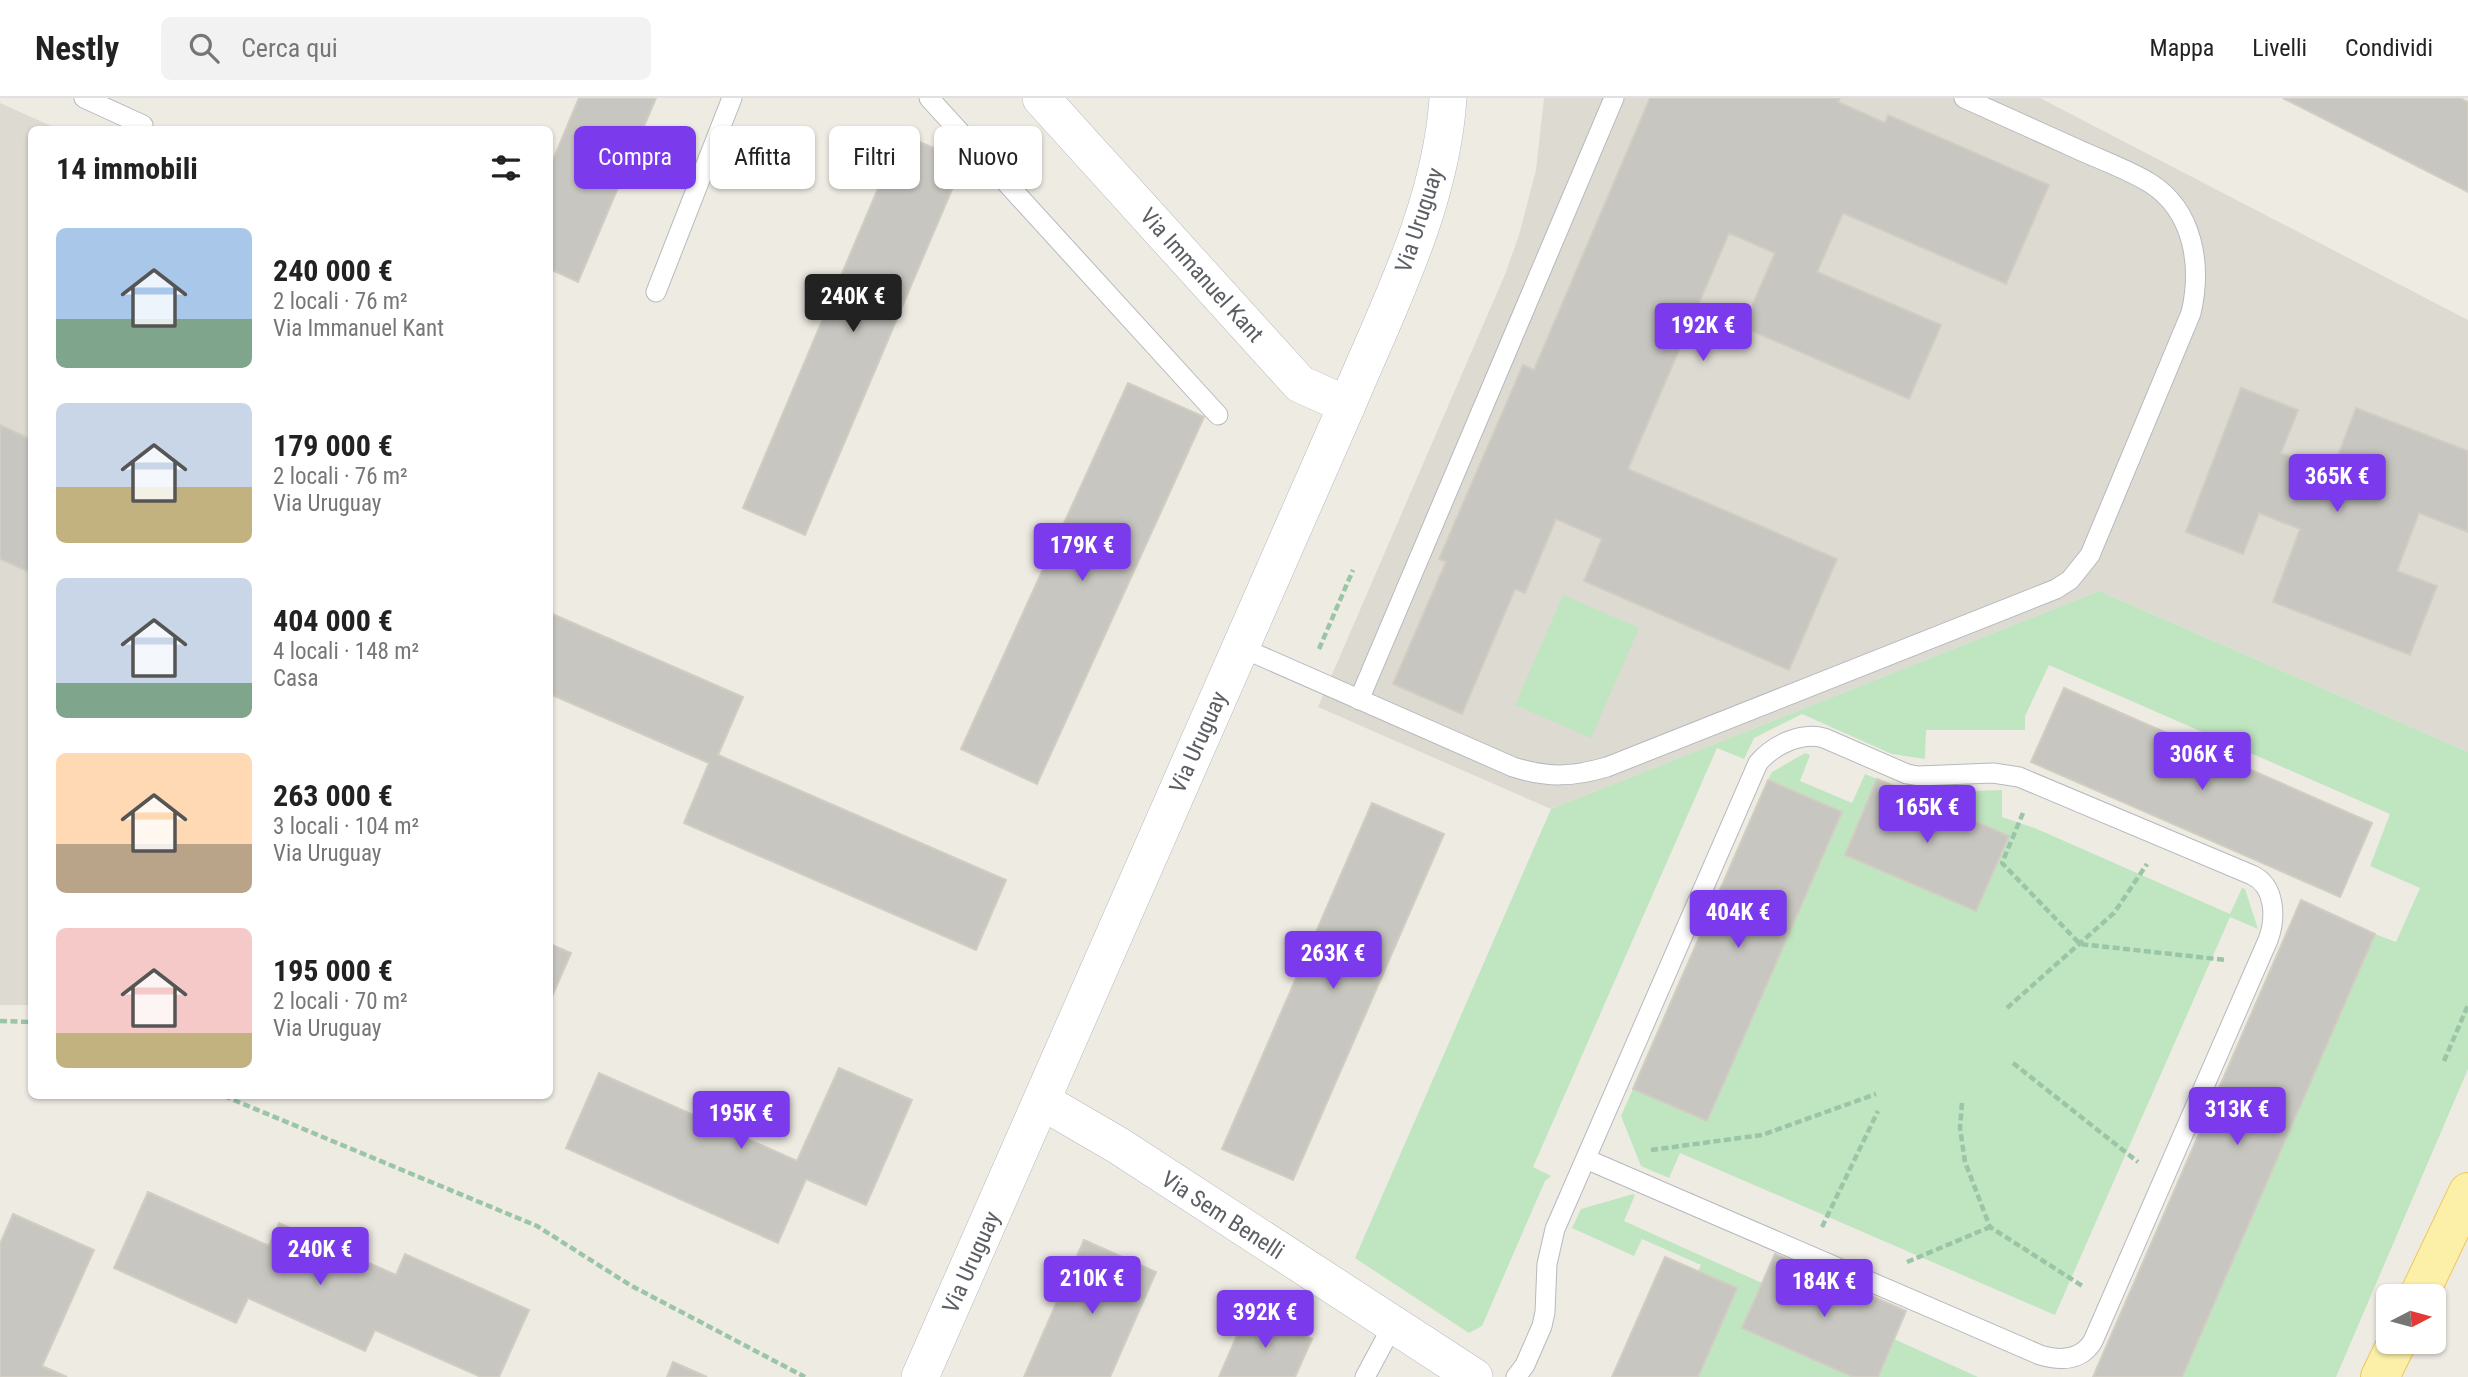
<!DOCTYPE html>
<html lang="it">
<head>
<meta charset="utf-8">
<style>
	:root { --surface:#fff; --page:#f2f2f2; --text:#222; --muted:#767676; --line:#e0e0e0; --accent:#7c3aed }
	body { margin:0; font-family:"Roboto Condensed",sans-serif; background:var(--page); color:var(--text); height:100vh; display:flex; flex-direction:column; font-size:26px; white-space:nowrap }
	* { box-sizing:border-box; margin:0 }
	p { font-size:23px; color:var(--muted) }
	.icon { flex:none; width:38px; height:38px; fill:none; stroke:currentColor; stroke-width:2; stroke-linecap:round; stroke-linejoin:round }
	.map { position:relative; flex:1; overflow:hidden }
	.side { position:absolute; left:28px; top:28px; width:525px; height:973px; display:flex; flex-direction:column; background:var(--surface); border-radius:10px; box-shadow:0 2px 5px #0004 }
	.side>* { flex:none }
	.banner { position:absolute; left:574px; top:28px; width:665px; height:63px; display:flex; gap:14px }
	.needle { width:46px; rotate:84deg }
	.tools { position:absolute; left:2376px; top:1186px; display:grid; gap:14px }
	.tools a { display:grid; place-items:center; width:70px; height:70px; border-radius:10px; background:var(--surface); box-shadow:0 2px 5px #0004; font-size:35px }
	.price { position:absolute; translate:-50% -60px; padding:0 16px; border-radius:7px; background:var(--accent); color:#fff; font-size:23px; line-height:46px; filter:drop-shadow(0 2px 4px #0008) }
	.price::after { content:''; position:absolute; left:50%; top:42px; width:21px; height:16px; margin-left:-10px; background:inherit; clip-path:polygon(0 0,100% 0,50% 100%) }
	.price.current { background:#222; color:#fff }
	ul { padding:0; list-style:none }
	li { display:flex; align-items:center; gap:21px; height:175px; padding:0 28px }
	li span { display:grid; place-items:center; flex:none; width:196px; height:140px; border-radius:10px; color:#555 }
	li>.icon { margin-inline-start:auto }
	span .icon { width:84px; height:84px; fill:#fffc; stroke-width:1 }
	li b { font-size:30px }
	h2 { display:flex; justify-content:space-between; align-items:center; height:84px; padding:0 28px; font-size:30px }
	.chip { padding:0 24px; border-radius:10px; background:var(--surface); box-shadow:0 2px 5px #0004; font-size:24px; line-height:63px }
	.chip.current { background:var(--accent); color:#fff }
	header { display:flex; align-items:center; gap:42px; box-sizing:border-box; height:98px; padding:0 35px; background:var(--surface); border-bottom:2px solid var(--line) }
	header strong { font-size:33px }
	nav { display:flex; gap:38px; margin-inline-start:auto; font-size:24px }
	.search { width:490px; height:63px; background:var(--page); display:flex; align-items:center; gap:18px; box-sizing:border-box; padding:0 24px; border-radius:10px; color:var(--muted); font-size:26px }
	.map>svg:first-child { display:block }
	.education { fill:#dddad1 }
	.green { fill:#c0e5c1 }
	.building { fill:#c8c6c0; stroke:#d2cdc2; stroke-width:2 }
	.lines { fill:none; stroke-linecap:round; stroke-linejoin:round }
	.service-casing { stroke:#b6b9bd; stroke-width:21 }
	.minor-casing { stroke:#b6b9bd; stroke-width:38 }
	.primary-casing { stroke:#edc65d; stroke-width:40 }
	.path { stroke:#9ac5a6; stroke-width:4.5; stroke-dasharray:7 3.5; stroke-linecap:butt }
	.service { stroke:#fff; stroke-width:19 }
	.minor { stroke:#fff; stroke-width:37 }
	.primary { stroke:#fcf0a9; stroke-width:38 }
	.labels { text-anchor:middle; stroke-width:5; stroke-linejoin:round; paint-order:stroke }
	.street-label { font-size:23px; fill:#5b5f63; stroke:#fff }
</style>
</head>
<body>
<header>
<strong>Nestly</strong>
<div class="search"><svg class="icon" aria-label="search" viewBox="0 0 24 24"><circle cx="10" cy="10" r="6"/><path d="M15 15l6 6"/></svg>Cerca qui</div>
<nav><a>Mappa</a><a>Livelli</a><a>Condividi</a></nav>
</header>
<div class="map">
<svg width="2468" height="1279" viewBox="0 0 2468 1279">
	<rect width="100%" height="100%" fill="#eeebe3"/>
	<!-- education -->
	<path class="education" d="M1544,0H2040L2468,222V654L2099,493L1551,711L1318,609L1506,174L1519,137L1536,72Z
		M0,5L58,31L32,32L31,907H0Z"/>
	<!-- green -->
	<path class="green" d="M2099,493L2468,654V971L2336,1279H2182L2375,836L2396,844L2420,790L2370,768L2390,716L2049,567L2025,618V632H1926L1925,661L1892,656L1802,616L1754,640L1744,661L1717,650L1533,1069L1551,1078L1545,1083L1482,1228L1469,1235L1355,1160L1551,711Z
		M1563,497L1639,530L1591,640L1515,607Z
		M1805,655L1810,657L1800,683L1852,705L1865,676L1877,681L1845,757L1976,813L2009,738L1964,719L1976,693L2002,692V719L2037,731L2230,816L2242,790L2245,791L2258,831L2230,819L2055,1217L1680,1055L1669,1080L1641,1068L1621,1018L1633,991L1707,1023L1842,715L1768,682L1772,674Z
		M1633,1096L1635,1097L1624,1123L1762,1185L1743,1230L1853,1279H1698L1736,1190L1698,1173L1701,1167L1642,1141L1634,1158L1572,1130L1581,1111Z
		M1894,1241L1978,1279H1878Z"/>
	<!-- building -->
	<path class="building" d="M579,0H656L578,184L550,171V69Z
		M1650,0H1840L1838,4L1885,25L1888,17L2049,87L2006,186L1843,115L1817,174L1941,227L1909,301L1743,229L1775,155L1729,135L1628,371L1837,461L1789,572L1584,483L1602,441L1556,421L1525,495L1515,491L1462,616L1393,586L1446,464L1439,461L1523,267L1534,272Z
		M2283,0H2460L2468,4V94Z
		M901,36L964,63L805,437L743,410Z
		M1128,285L1204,319L1037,686L961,651Z
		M2241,290L2298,312L2281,355L2332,374L2356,310L2468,353V434L2419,415L2397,473L2437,488L2410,557L2273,504L2300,431L2259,415L2243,456L2186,434Z
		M0,327L32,342V475L0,461Z
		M550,515L743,599L718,657L1006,782L976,852L684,725L709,665L550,596Z
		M2064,590L2372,725L2340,799L2031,664Z
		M1877,681L2009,738L1976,813L1845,757Z
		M1768,682L1842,714L1707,1023L1633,991Z
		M1372,705L1444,736L1293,1082L1222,1051Z
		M2301,802L2375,836L2182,1279H2093Z
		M550,846L571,855L550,903Z
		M839,970L912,1002L866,1107L806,1081L778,1145L566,1050L599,975L797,1063Z
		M148,1094L269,1148L279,1125L396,1177L405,1156L529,1212L499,1279H481L375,1232L365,1253L248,1200L236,1225L114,1170Z
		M13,1116L94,1152L42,1268L67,1279H0V1146Z
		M1084,1142L1156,1174L1110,1279H1024Z
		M1775,1156L1906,1213L1878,1279H1853L1742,1230Z
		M1665,1159L1737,1190L1698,1279H1612Z
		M1248,1212L1312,1241L1295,1279H1219Z
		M673,1264L707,1279H667Z"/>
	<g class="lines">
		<!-- service casing -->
		<g class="service-casing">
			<path id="service" d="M84,0L143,27
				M929,0L1218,317
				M656,194L732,0
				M1240,549L1513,669C1548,680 1572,679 1607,669L2056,491L2070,482L2090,457L2191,215C2202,168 2194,113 2150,85C2127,71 2101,62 2077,51C2039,34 2002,17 1964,0
				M1359,602L1614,0
				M1365,1279L1393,1227
				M1516,1279L1525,1267L1542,1228L1545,1214L1547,1166L1555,1131L1758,665C1772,648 1801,633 1824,640L1907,676L1919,678L1993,675L2019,679L2252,777C2276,788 2276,821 2268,842L2093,1243C2081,1263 2060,1263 2040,1257L1586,1061"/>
		</g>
		<!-- minor casing -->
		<g class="minor-casing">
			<path id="minor" d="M1041,0L1300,286L1347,307
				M1042,1003L1119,1048L1474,1279
				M920,1279L1347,307C1388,209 1441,108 1448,0"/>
		</g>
		<!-- primary casing -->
		<g class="primary-casing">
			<path id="primary" d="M2418,1199L2468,1094
				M2380,1279L2397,1244"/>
		</g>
		<!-- path -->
		<path class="path" d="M1319,551L1353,472
			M2023,715L2002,765L2080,846L2226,862
			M2007,910L2114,815L2147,766
			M0,923L32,924
			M2444,963L2468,907
			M2013,965L2138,1064
			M224,998L537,1128L630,1187L805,1279
			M1962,1005L1960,1030L1965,1064L1990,1129L2084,1189
			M1651,1052L1762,1037L1876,996
			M1822,1129L1878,1013
			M1907,1164L1990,1129"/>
		<!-- service -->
		<use href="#service" class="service"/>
		<!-- minor -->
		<use href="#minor" class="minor"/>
		<!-- primary -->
		<use href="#primary" class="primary"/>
	</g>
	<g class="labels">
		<!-- street labels -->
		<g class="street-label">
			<text transform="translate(1419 122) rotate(-72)" y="8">Via Uruguay</text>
			<text transform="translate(1202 177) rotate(48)" y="8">Via Immanuel Kant</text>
			<text transform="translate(1198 644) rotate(-66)" y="8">Via Uruguay</text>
			<text transform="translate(1223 1117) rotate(33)" y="8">Via Sem Benelli</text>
			<text transform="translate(971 1164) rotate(-66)" y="8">Via Uruguay</text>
		</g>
	</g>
</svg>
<div class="tools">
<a><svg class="needle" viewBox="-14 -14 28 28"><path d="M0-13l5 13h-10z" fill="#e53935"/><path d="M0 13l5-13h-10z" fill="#767676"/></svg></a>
</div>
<b class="price current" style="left:853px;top:236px">240K €</b>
<b class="price" style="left:1703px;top:265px">192K €</b>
<b class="price" style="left:2337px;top:416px">365K €</b>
<b class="price" style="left:1082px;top:485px">179K €</b>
<b class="price" style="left:2202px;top:694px">306K €</b>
<b class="price" style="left:1927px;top:747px">165K €</b>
<b class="price" style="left:1738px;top:852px">404K €</b>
<b class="price" style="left:1333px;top:893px">263K €</b>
<b class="price" style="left:2237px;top:1049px">313K €</b>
<b class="price" style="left:741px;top:1053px">195K €</b>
<b class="price" style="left:320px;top:1189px">240K €</b>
<b class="price" style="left:1092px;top:1218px">210K €</b>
<b class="price" style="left:1824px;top:1221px">184K €</b>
<b class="price" style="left:1265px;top:1252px">392K €</b>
<div class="banner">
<a class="chip current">Compra</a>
<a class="chip">Affitta</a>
<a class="chip">Filtri</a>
<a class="chip">Nuovo</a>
</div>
<section class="side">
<h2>14 immobili<svg class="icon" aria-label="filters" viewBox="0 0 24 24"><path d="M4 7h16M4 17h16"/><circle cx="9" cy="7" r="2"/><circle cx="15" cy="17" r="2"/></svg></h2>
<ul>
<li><span style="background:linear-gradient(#a9c7e8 65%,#7fa58c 0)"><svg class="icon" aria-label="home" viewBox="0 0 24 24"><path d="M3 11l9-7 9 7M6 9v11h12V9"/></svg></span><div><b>240 000 €</b><p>2 locali · 76 m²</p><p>Via Immanuel Kant</p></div></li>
<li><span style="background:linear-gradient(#c9d6e8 60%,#c2b280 0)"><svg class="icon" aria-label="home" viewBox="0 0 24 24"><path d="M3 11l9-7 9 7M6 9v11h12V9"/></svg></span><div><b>179 000 €</b><p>2 locali · 76 m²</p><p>Via Uruguay</p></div></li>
<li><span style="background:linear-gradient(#c9d6e8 75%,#7fa58c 0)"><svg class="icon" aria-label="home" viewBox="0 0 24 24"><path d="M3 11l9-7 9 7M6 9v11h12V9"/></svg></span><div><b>404 000 €</b><p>4 locali · 148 m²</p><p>Casa</p></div></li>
<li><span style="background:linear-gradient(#ffd9b3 65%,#b9a48a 0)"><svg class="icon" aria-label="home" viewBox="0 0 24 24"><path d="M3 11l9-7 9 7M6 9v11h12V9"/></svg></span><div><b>263 000 €</b><p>3 locali · 104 m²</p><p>Via Uruguay</p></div></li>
<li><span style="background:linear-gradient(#f6c9c9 75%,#c2b280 0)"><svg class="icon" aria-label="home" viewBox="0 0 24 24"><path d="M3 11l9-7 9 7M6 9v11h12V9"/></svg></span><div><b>195 000 €</b><p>2 locali · 70 m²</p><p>Via Uruguay</p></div></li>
</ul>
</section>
</div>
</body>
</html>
